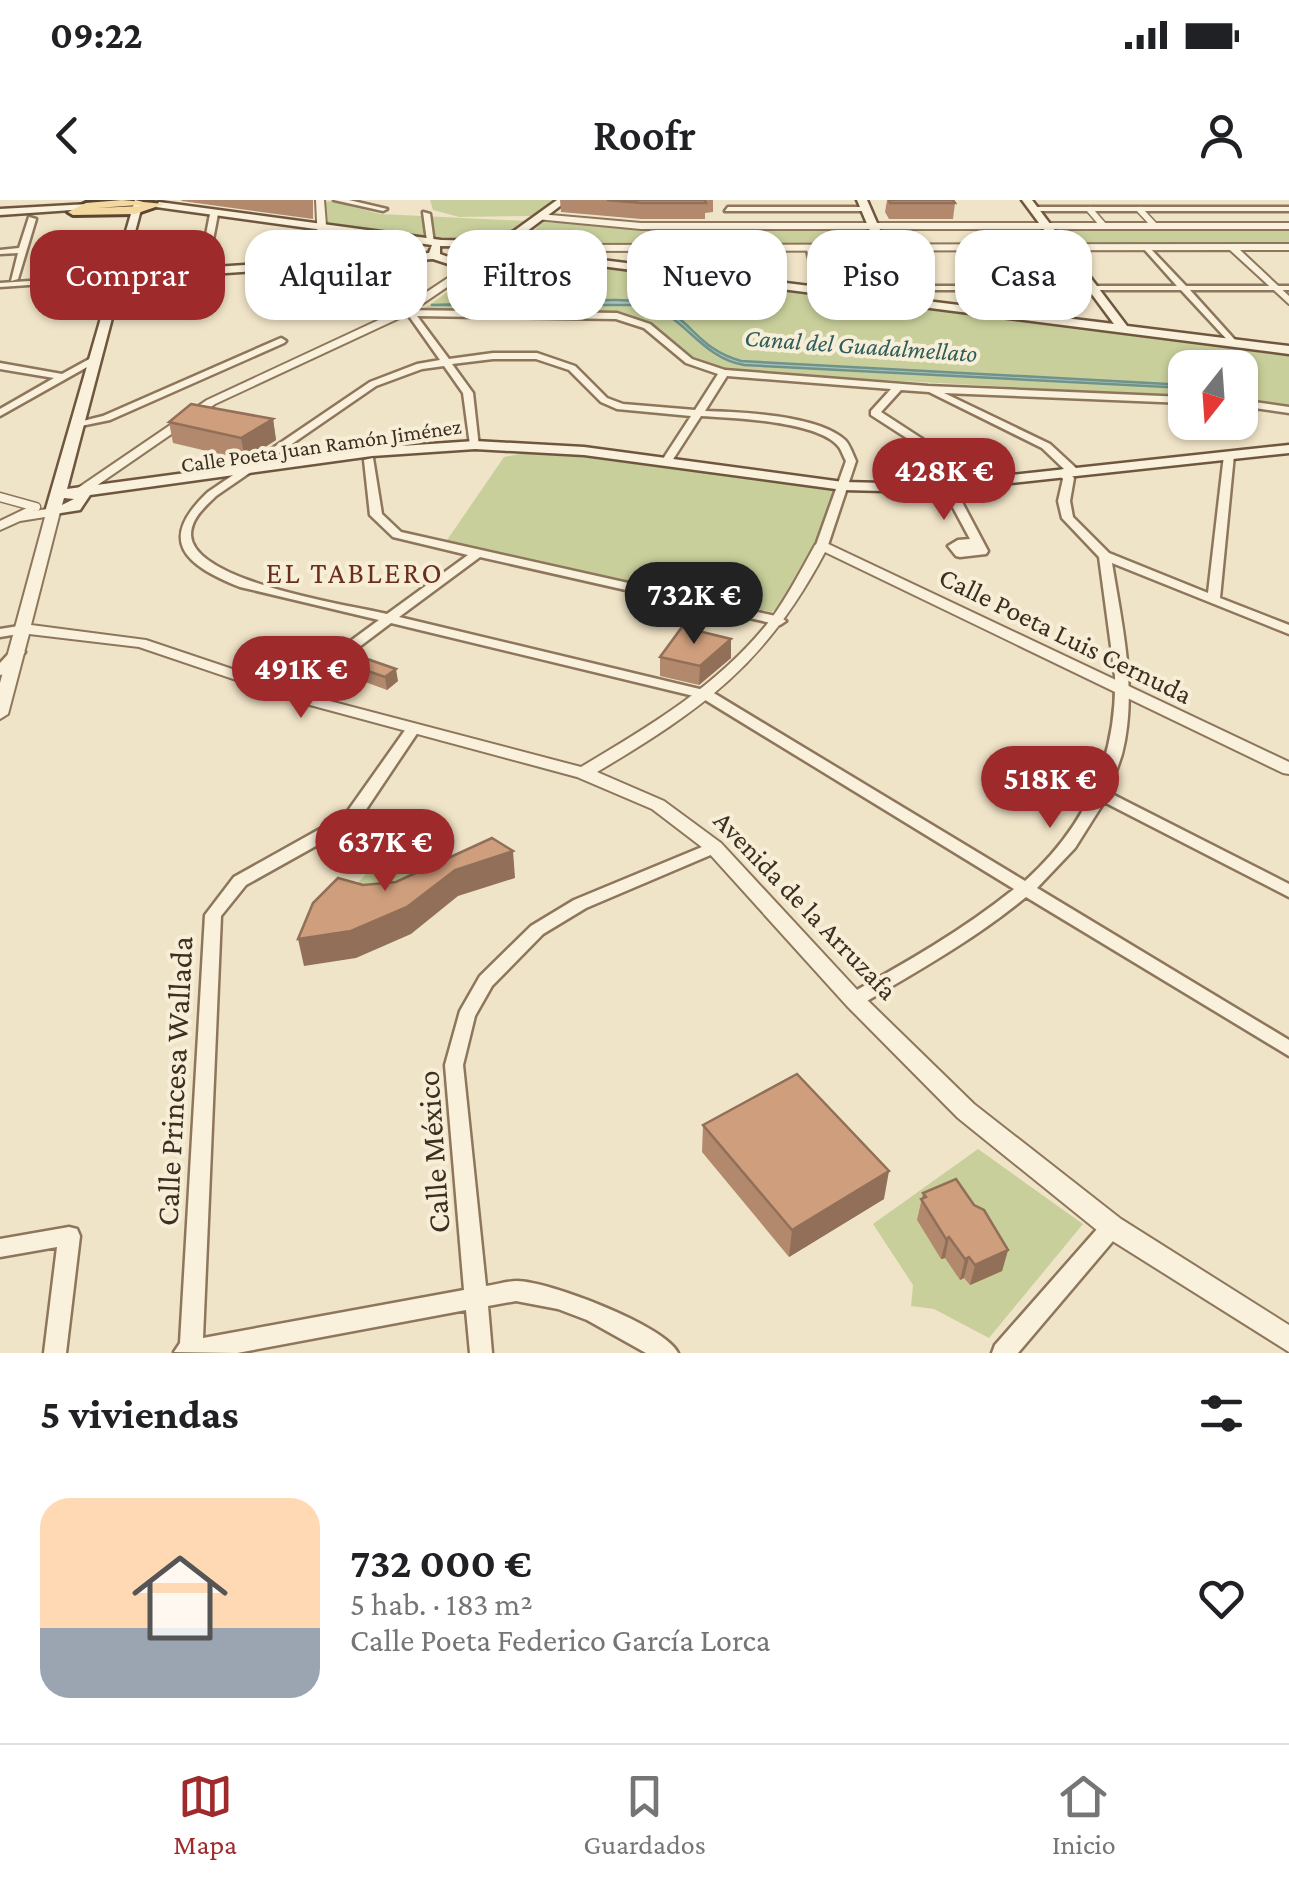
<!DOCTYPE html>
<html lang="es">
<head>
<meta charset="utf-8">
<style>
	:root { --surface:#fff; --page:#f6f6f6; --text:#202124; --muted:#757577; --line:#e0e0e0; --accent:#9e2a2b }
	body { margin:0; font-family:"Crimson Pro",serif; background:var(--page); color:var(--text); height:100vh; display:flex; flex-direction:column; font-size:38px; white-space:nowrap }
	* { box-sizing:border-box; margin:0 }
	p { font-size:32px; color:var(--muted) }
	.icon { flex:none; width:55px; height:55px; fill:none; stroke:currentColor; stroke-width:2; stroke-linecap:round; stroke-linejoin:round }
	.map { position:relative; height:1153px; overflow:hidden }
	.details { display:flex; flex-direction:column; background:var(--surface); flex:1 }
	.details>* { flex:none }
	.guide { position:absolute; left:30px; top:30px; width:1230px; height:90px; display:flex; gap:20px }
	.needle { width:65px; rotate:197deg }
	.fabs { position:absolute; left:1168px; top:150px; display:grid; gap:20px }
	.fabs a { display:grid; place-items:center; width:90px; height:90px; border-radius:20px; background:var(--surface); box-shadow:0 2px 8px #0004; font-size:50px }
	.price { position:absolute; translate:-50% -85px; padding:0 22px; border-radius:35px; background:var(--accent); color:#fff; font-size:32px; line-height:65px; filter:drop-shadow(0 2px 5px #0008) }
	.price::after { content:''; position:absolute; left:50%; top:60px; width:30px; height:22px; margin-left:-15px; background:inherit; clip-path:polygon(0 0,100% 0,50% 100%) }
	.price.selected { background:#222; color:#fff }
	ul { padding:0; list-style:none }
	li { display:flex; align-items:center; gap:30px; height:250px; padding:0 40px }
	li+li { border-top:2px solid var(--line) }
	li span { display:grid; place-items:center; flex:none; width:280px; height:200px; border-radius:30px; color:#555 }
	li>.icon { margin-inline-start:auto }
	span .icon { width:120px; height:120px; fill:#fffc; stroke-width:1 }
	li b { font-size:42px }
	h2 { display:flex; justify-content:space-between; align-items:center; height:120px; padding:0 40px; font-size:42px }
	.pill { padding:0 35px; border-radius:30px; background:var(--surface); box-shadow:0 2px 8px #0004; font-size:35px; line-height:90px }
	.pill.selected { background:var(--accent); color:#fff }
	.status { display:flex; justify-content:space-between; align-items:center; height:70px; padding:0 50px; background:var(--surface); direction:ltr }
	.status svg { height:28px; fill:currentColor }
	header { display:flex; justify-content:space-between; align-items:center; height:130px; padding:0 40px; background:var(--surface); font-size:45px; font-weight:600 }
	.menu { display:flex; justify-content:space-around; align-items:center; height:140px; border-top:2px solid var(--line); background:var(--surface); font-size:28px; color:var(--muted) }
	.menu a { display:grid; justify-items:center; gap:5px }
	.menu .selected { color:var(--accent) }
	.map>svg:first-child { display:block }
	.green { fill:#c9cf9b }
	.water { fill:#a9c4bc; stroke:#6f938a; stroke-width:2.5 }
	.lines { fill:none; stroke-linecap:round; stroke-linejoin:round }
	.canal { fill:#a9c4bc; fill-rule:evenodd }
	.pedestrian-far1-casing { stroke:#8d765c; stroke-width:9 }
	.pedestrian-casing { stroke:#8d765c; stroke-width:11 }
	.minor-casing { stroke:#8d765c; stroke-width:5 }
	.tertiary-casing { stroke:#8d765c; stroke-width:4 }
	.secondary-casing { stroke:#6f573f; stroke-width:5 }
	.primary-casing { stroke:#5b4430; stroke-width:6 }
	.pedestrian-far1 { stroke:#faf1dc; stroke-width:6 }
	.pedestrian { stroke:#faf1dc; stroke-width:8 }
	.minor { fill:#faf1dc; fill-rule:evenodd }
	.tertiary { fill:#faf1dc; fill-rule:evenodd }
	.secondary { fill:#faf1dc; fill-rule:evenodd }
	.primary { fill:#f3d9a0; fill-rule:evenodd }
	.wall { fill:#b2896c }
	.shaded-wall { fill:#916f58 }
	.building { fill:#cf9f7d; stroke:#916f58; stroke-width:2.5 }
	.labels { text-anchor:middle; stroke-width:8; stroke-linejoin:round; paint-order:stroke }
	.far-street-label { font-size:22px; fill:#3d2e20; stroke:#f7eed8 }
	.far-water-label { font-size:25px; font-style:italic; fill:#2f5d5a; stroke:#f7eed8 }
	.street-label { font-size:28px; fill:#3d2e20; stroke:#f7eed8 }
	.neighbourhood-label { font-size:30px; letter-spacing:2.5px; fill:#6b2e1e; stroke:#f7eed8 }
	.near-street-label { font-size:32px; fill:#3d2e20; stroke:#f7eed8 }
</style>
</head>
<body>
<div class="status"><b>09:22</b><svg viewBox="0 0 49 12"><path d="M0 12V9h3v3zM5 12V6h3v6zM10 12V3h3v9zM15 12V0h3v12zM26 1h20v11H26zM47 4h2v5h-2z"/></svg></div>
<header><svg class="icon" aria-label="back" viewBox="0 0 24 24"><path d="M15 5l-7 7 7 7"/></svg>Roofr<svg class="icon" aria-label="person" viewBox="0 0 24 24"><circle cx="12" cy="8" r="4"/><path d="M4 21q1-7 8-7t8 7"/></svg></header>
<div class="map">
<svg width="1289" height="1153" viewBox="0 0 1289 1153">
	<rect width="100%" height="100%" fill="#f0e4c8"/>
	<!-- green -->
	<path class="green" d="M430,0H554L532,16L459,17L433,10Z
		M331,1L380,14L528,21C472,61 390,34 326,26L323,2Z
		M543,22L713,30L715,44H539L524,40Z
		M749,30H859L865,44H752Z
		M1061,30H1289V43L1072,44Z
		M561,60L1261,149L1289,155V206L1240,200V168H1185V196L746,173C728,170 710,168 694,160C665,144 653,118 617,113C563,106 470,128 425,108L474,73L523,70Z
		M535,251L836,290L816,344L781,407L771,412L445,343L504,257Z
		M400,638L436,650L389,704L351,690Z
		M978,949L1083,1024L989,1138L934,1109L911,1106L913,1085L873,1024Z"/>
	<!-- water -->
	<path class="water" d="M613,100C694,99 683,145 741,161L1185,185V188L744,165C701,158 685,115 645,105H431Z"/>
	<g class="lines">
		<!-- canal -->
		<path class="canal" d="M401,97L414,100L410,102L400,99Z"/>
		<!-- pedestrian-far1 casing -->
		<g class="pedestrian-far1-casing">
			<path id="pedestrian-far1" d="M1090,10L1103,25
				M1140,10L1153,24"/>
		</g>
		<!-- pedestrian casing -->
		<g class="pedestrian-casing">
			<path id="pedestrian" d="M0,297L36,307"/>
		</g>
		<!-- minor casing -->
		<g class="minor-casing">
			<path id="minor" d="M334,0H349L387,9L383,11Z
				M728,7H866L870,9L866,11H725Z
				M1031,7H1289V11H1034Z
				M214,12L218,14L207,71L203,73L199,71L210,14Z
				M423,12L430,14L434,43L427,41Z
				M29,17L36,19L18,79L11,81L18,53L0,54V50L19,48Z
				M971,45L975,47L998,86H1177L1144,49L1147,45L1186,86H1289V90H1190L1236,141V145L1233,146L1181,90H1001L1016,115L1012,118L1009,117L993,90H899L895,88L899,86H990L967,47Z
				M662,46L666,48V71L662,73L658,71V48Z
				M732,46L739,48L743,82L736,80Z
				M806,46L813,48L824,93L817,91Z
				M119,75L120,77L116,79L0,87V83Z
				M402,110L617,113L650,124L692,159L725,170L928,186L1185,197V203L944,193L1050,244L1076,268V272L1069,273L1074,278L1070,301L1073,317L1109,353L1208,393L1224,255L1229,252L1234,255L1220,398L1289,425V434L1112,363C1122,425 1138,491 1122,554C1118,567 1113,579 1108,592L1289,684V697L1104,602L1075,648L1037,688L1289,840V856L1026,697C975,739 918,771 860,805L854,807L848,805L845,800L848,795C905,763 962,731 1014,689L702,498L391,423L294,496H284L282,493L284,490L379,420L240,387C185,365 156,341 208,292L370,182L417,164L440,160L409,116L399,115L398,113ZM417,116L616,119L644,128L686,163L718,174L695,210L623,204L607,198L575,166L537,153H493L449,159ZM493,159H536L569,170L601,202L617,209L691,216L661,262L666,265L670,264L701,216C733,218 819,221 839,247C842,251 843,256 846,261L816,345L822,349L828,345L856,261C853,255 850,245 845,240C818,215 740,212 705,211L727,176L891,189L871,211V215L936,257L971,287L976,284L975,282L944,253L881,212L901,190L929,192L1042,248L1064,269L1056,271L1063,279L1058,301L1062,318L1099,357L1115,476C1117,559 1086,626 1025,681L712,492L399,417L480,357L780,425L786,421L780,417L401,332L382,314L373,258L364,260L370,315L393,337L468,355L387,414C348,405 193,382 191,335C191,318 205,307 216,296L376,186L422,169L444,166L463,193L470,245L479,247L473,193L452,164Z
				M281,138L286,141L284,143L110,220L76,227L71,224L103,216Z
				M93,157L98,160L96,162L0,216V209L54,178L0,169V163L62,174Z
				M1240,200L1289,207V213L1240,206Z
				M948,284L954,287L988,351L986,354L960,357L956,356L948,346L958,340L970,339L942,287Z
				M25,425L30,426L31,429L30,432L0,437V429Z
				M18,448L25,452L5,474L0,475V463L13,449Z
				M413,525L420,529L357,623L246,685L221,716L203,1138L464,1090L445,865L460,811L480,776L531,726L574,700L714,642L720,643L722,647L720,651L586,708L543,734L492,786L475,816L463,865L486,1086C496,1085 507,1081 517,1081C548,1081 666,1126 678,1153H646L587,1120L558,1109L516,1101L488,1106L492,1153H470L466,1110L237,1153L174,1152L180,1143L205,715L234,677L345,615L408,526Z
				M1112,1018L1119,1020L1123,1027L1119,1034L1018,1153H992L995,1145L1105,1020Z
				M69,1027L77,1029L80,1036L66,1153H44L57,1047L0,1057V1039Z"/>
		</g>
		<!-- tertiary casing -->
		<g class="tertiary-casing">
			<path id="tertiary" d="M316,0H324L329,63L324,66L319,63Z
				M539,14L641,23H1289V29H641L536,19Z
				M1289,44V50H1240L1289,96V104L1230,50L523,51L518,48L523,45Z
				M497,55L500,56V60L478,66L406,115L215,204L83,295L78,296L72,292L207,200L398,111L472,62Z
				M29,307L35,311L53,308L60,312L31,425L146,440L322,499L581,567C650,526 721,484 771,419C788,396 801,370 815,345L822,341L1289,562V574L1283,573L825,352C766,464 703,509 597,572L664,601L721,643L861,794L974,904L1121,1019L1289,1125V1152L1103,1035L958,918L847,806L707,651L652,609L577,577L310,505L139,447L29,434L8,514L0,519V483L45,317L20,321L0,330V321Z"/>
		</g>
		<!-- secondary casing -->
		<g class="secondary-casing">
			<path id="secondary" d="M135,0L143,2L124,73L429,53L432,45L156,7L159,2L441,40L492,41L514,31L557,0H568L522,35L505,41L523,42L527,50L522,53L554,54L898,97L857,0H867L910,99L1114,124L1022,0H1032L1127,126L1289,146V154L554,60L508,58V54L522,53L515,47L440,46V54L474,66L531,62L536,65L535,67L473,72L433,59L122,80L67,289L372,248L475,241L584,247L843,282L927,284L1289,245V253L927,292L843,290L584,255L475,249L372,256L90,295L80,310L48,315L45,312ZM64,298L74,299L62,305Z
				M89,4L86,9L0,15V9Z"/>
		</g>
		<!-- primary casing -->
		<g class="primary-casing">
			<path id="primary" d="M122,0L164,4L135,14L73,15L68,12L86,3ZM138,5L142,6L97,8Z"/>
		</g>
		<!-- pedestrian-far1 -->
		<use href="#pedestrian-far1" class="pedestrian-far1"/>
		<!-- pedestrian -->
		<use href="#pedestrian" class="pedestrian"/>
		<!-- minor -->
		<use href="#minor" class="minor"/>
		<!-- tertiary -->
		<use href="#tertiary" class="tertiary"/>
		<!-- secondary -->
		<use href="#secondary" class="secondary"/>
		<!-- primary -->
		<use href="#primary" class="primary"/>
	</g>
	<!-- wall -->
	<path class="wall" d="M181,0H313V19L182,1Z
		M560,0H713V12L705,13V19H641L561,12Z
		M887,0H953L955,3L953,19H889L885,12Z
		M273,219L276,240L245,260L173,243L169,222Z
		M660,457L731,458L699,485L660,476Z
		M339,461L398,481L387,490L341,473Z
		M703,925L884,999L789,1057L702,952Z
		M923,993L1008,1050L1002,1071L970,1085L964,1078L960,1080L945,1058L941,1059L917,1020Z"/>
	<!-- shaded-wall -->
	<path class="shaded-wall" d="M273,219L276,240L245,260L241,238Z
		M731,439V458L699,485L700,466Z
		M396,469L398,481L387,490L385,477Z
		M513,651L515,678L458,696L411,734L356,758L304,766L298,739L455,670Z
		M889,971L884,999L789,1057L792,1030Z
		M949,1037L945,1058L941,1059L946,1039Z
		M1008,1050L1002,1071L970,1085L975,1065Z
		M969,1057L964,1078L960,1080L965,1059Z"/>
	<!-- building -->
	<path class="building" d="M607,0H705L706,3H641Z
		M889,0H953L955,3H890Z
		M191,204L273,219L241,238L169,222Z
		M682,427L731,439L700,466L660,457Z
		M350,453L396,469L385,477L339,461Z
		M492,638L513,651L455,670L407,707L351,731L298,739L313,703L338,678L363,685L396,682Z
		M797,874L889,971L792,1030L703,925Z
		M956,979L974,1005L984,1010L1008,1050L975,1065L969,1057L965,1059L949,1037L946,1039L921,999L926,997L923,993Z"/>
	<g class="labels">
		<!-- far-street labels -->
		<g class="far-street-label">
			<text transform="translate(321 245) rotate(-8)" y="8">Calle Poeta Juan Ramón Jiménez</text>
		</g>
		<!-- far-water labels -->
		<g class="far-water-label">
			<text transform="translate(861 145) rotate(4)" y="9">Canal del Guadalmellato</text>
		</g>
		<!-- street labels -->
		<g class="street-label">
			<text transform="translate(1066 435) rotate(26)" y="10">Calle Poeta Luis Cernuda</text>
			<text transform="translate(806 705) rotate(46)" y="10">Avenida de la Arruzafa</text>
		</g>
		<!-- neighbourhood labels -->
		<g class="neighbourhood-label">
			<text x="355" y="383">EL TABLERO</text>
		</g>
		<!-- near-street labels -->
		<g class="near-street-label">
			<text transform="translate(174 881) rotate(-87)" y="11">Calle Princesa Wallada</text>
			<text transform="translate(433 952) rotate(-94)" y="11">Calle México</text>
		</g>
	</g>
</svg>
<div class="fabs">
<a><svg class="needle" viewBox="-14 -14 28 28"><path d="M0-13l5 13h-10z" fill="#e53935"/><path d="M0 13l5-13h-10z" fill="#757577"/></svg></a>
</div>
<b class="price" style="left:944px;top:323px">428K €</b>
<b class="price selected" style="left:694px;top:447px">732K €</b>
<b class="price" style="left:301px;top:521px">491K €</b>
<b class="price" style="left:1050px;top:631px">518K €</b>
<b class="price" style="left:385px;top:694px">637K €</b>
<div class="guide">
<a class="pill selected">Comprar</a>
<a class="pill">Alquilar</a>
<a class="pill">Filtros</a>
<a class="pill">Nuevo</a>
<a class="pill">Piso</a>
<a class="pill">Casa</a>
</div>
</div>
<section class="details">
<h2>5 viviendas<svg class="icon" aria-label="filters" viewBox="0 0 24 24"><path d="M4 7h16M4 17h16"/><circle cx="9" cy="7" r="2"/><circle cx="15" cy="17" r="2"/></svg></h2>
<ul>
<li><span style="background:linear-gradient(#ffd9b3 65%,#9aa5b1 0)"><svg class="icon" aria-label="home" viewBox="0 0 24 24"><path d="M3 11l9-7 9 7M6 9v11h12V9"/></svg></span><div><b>732 000 €</b><p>5 hab. · 183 m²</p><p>Calle Poeta Federico García Lorca</p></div><svg class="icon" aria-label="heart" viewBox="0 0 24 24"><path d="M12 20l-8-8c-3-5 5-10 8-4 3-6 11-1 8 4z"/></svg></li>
</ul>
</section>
<nav class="menu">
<a class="selected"><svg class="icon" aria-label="map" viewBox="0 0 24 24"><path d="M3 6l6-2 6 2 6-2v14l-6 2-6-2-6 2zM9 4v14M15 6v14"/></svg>Mapa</a>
<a><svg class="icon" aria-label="saved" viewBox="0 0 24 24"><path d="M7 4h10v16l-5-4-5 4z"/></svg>Guardados</a>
<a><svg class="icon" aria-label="home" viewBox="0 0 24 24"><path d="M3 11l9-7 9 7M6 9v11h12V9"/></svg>Inicio</a>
</nav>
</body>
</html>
